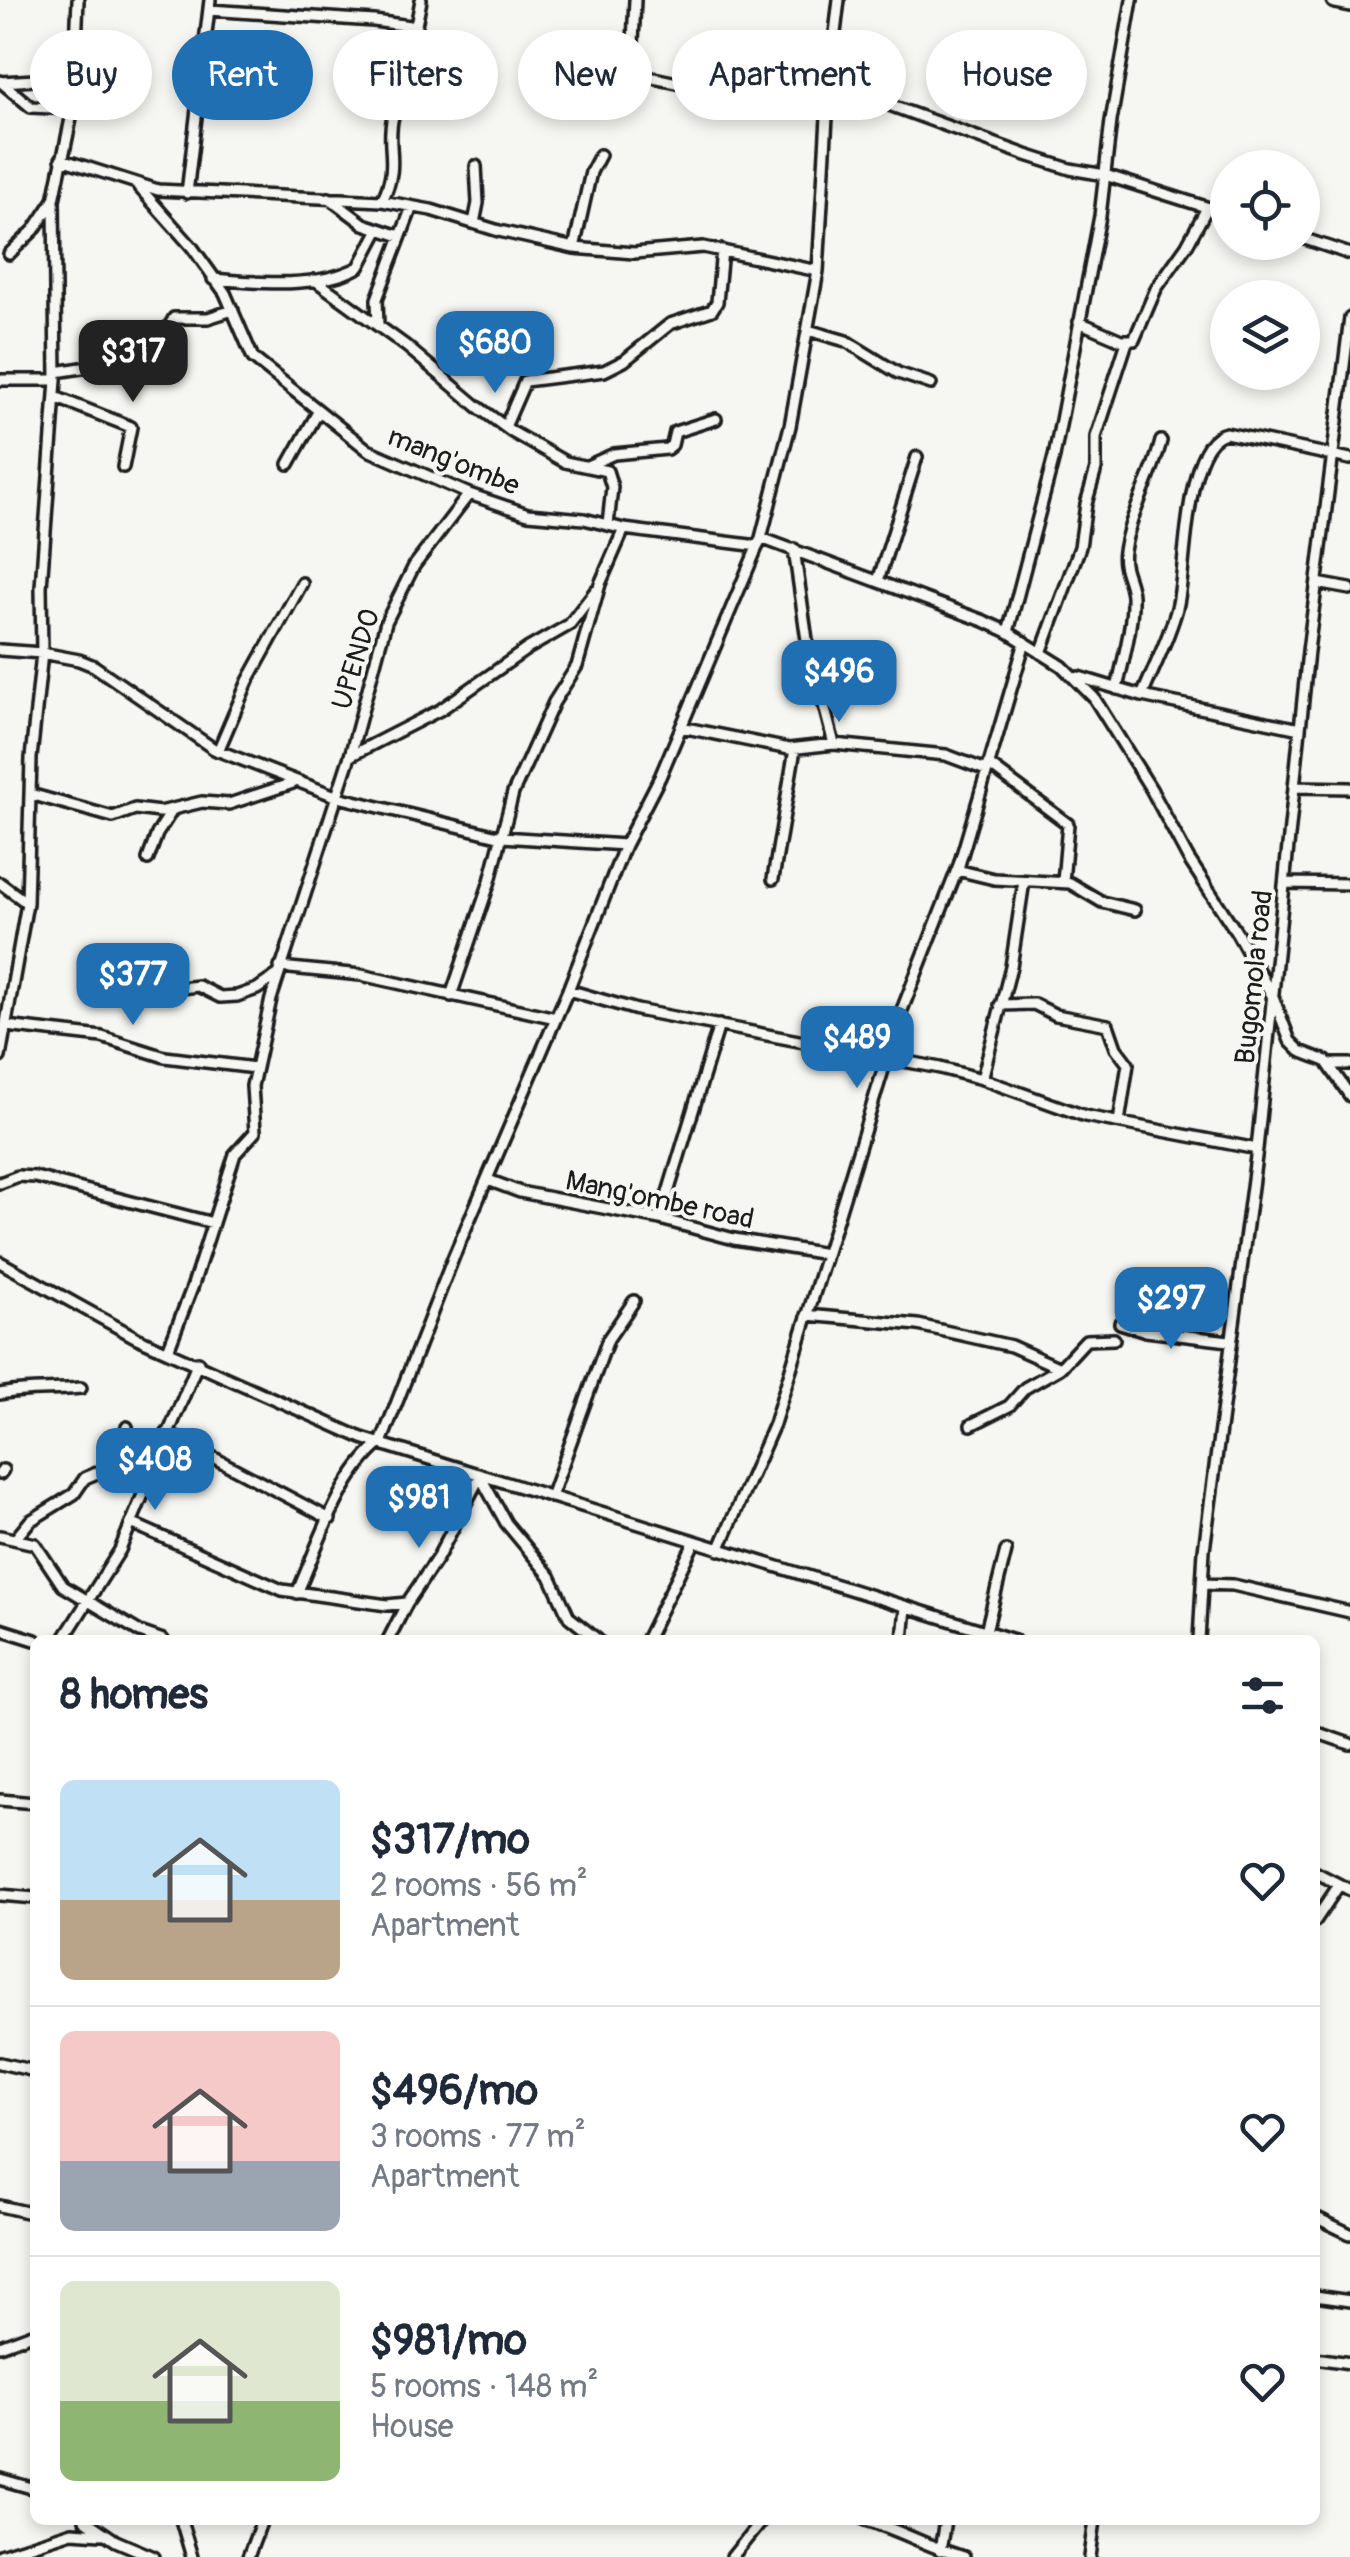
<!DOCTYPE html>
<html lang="en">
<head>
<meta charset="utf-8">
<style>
	:root { --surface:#fff; --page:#f2f2f3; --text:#1f2937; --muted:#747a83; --line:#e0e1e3; --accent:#1f6fb2 }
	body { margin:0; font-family:Pangolin,sans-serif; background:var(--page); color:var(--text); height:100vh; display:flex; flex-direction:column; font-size:38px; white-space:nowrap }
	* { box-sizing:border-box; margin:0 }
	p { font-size:32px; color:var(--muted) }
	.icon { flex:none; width:55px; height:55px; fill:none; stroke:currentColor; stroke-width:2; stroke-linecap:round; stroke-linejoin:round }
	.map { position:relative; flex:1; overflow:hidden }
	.panel { position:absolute; left:30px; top:1635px; width:1290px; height:890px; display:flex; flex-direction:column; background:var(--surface); border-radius:15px; box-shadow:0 5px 15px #0003 }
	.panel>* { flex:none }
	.top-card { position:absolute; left:30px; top:30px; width:1290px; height:90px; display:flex; gap:20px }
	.buttons { position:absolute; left:1210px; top:150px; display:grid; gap:20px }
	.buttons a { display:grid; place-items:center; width:110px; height:110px; border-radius:50%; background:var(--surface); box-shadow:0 5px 15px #0003; font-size:50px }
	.price { position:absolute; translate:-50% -85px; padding:0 22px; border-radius:20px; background:var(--accent); color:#fff; font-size:32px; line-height:65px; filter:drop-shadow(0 2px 5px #0008) }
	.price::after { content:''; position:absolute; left:50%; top:60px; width:30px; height:22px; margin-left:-15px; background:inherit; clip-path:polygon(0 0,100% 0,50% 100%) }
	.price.current { background:#222; color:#fff }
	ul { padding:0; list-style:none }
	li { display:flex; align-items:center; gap:30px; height:250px; padding:0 30px }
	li+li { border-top:2px solid var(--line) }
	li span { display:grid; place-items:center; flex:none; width:280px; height:200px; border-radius:15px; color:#555 }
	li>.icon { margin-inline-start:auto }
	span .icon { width:120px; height:120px; fill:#fffc; stroke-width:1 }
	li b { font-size:42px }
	h2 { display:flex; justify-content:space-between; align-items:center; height:120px; padding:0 30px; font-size:42px }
	.pill { padding:0 35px; border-radius:45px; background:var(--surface); box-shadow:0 5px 15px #0003; font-size:35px; line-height:90px }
	.pill.current { background:var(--accent); color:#fff }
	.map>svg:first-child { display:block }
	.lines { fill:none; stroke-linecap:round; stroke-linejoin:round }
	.minor-casing { stroke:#1c1c1c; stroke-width:16 }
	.trunk-casing { stroke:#1c1c1c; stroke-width:22 }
	.minor { stroke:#f6f6f2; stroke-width:9 }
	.trunk { stroke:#f6f6f2; stroke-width:15 }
	.labels { text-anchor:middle; stroke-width:8; stroke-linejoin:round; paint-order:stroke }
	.street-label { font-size:28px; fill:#1c1c1c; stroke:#f6f6f2 }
</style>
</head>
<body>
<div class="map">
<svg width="1350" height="2557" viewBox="0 0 1350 2557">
	<rect width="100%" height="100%" fill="#f6f6f2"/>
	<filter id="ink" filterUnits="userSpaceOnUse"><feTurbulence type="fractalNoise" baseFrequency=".01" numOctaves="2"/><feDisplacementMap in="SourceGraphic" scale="20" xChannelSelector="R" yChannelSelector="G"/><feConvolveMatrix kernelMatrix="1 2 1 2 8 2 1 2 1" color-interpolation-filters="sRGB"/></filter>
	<g filter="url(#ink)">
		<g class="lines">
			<!-- minor casing -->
			<g class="minor-casing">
				<path id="minor" d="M635,0L632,64L635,74L719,92
					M209,10L374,21L417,27
					M0,81L31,107L73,109
					M1,82L52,79L76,83
					M829,83L1026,155L1070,169L1105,175L1228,214
					M61,159L158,190L382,201L431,210L499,231L574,248L634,253L703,247L818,271
					M138,186L192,247L225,293L253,358L368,450L469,494L528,514L584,519L624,529L758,546
					M187,193L210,0
					M329,198L364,224L400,236
					M382,201C401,162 385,149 393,116C403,77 414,40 421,0
					M474,223L478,203L476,166
					M1302,238L1350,254
					M574,248L591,172L600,155
					M9,254L34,230L54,200
					M213,279C258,283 318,289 359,267L378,231
					M315,280L406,346L478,407L512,432L565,462L607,471L612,487L608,525
					M1079,322L1121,340H1134L1156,289L1187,245L1207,208
					M378,325L377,299L412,207
					M808,330L846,341L898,373L931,384
					M56,372L152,357L174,318H208L233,310
					M0,380H56
					M55,397L131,427L123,467
					M505,427L525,381L604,371L624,361L670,324L712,310L717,302L722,250
					M289,464L318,412
					M587,466L614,454L667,449L672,445L675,432L716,419
					M761,538L984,621L1008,632L1062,666L1094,698L1151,789L1188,858L1237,933L1274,999L1290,1041L1300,1051L1326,1061L1350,1096
					M794,549L807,640L834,744
					M878,581L917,457
					M1317,583L1350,589
					M1008,632L1054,457L1100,216L1111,121L1132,0
					M0,650L42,653L79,660L94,666L214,749L338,797L502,837L625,845
					M1041,653L1080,547L1086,504L1096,469V437L1127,342
					M1079,677L1142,696L1300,729
					M1117,689C1123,659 1133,627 1132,596C1131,579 1121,569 1124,551C1130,513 1152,479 1161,441
					M1142,696C1154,667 1169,638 1177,608C1187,572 1183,442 1226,433L1350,459
					M681,727L789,749L834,744L946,755L986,770
					M218,751L248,681L302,583
					M350,756L440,710L527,649L569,625L596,590
					M988,764L1068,824L1063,882
					M1295,787L1350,788
					M30,794L113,817L135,809L160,812L202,802L229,804L293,783
					M148,859L157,834L173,809
					M957,870L994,879L1070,883L1102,902L1135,910
					M773,879L795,749
					M0,883L27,903
					M1286,883L1350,884
					M280,967L361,975L556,1018
					M138,972L164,990L198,986L220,997L237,996L257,989L279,974
					M568,990L637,1010L940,1068L982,1079L1085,1116L1257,1149
					M451,996L490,881L513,793L554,702L577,666L600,584L624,529
					M1000,1005L1034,1004L1056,1015L1108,1025L1116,1048L1128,1064L1119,1122
					M6,1026L102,1037L165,1057L255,1068
					M0,1057L27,903L31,758L42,653L41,587L56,380L54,200L73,109L78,0
					M1330,1064H1350
					M982,1079L1011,967L1024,881
					M488,1180L520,1192L660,1219L734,1239L826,1254
					M0,1183L18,1176L35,1177L213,1223
					M660,1219L719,1025
					M0,1262L137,1338L362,1438L1014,1640
					M807,1315L918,1325L1011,1346L1060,1368
					M1120,1323L1146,1331L1229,1341
					M168,1350L192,1288L235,1154L255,1132L252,1086L271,999L350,756L386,622L414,566L469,494
					M0,1394C27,1388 53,1391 81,1388
					M971,1425L1009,1406L1025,1388L1060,1368L1086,1340L1114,1339
					M167,1433L330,1519
					M0,1474L3,1470
					M480,1476L506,1523L550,1576L569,1617L598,1640
					M551,1497L608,1339L634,1301
					M131,1523L282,1590L387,1605L407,1603
					M0,1536L35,1544L63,1586L140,1632L163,1640
					M16,1538L30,1521L74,1494L85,1478L106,1469L127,1427
					M719,1550L774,1424L900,1015L959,865L1025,642
					M1202,1584L1233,1585L1350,1612
					M297,1593C318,1546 340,1475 381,1443L454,1256L568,990L625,845L660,777L761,538L790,426L818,271L829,83L839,0
					M0,1629L35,1640
					M986,1631L1006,1551
					M63,1640L120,1550L198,1362
					M388,1640L407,1603L438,1557L480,1476
					M646,1640L695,1541
					M903,1640L906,1607
					M1199,1640L1204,1550L1257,1149L1308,651L1350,318
					M1315,1732L1350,1744
					M0,1800L35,1803
					M1315,1872L1350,1890
					M0,1895L35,1898
					M1315,1921L1339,1885
					M0,2063L35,2071
					M0,2206L35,2214
					M1315,2217L1350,2234
					M1315,2296L1350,2301
					M0,2346L35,2333
					M1315,2358L1350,2363
					M0,2479L35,2489
					M85,2520L116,2541L154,2557
					M181,2520L192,2557
					M866,2520C900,2530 930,2548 964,2557
					M940,2551L945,2520
					M0,2555L72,2532L102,2534
					M248,2557L262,2520
					M732,2557L762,2520
					M1090,2557L1095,2520"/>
			</g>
			<!-- trunk casing -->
			<g class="trunk-casing">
				<path id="trunk" d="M1335,0L1350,3"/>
			</g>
			<!-- minor -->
			<use href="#minor" class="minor"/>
			<!-- trunk -->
			<use href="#trunk" class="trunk"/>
		</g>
	</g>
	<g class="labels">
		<!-- street labels -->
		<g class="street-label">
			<text transform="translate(454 460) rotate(22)" y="10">mang'ombe</text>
			<text transform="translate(355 659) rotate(-73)" y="10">UPENDO</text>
			<text transform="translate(1253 977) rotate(-84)" y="10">Bugomola road</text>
			<text transform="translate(660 1199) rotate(12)" y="10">Mang'ombe road</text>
		</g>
	</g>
</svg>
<div class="buttons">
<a><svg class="icon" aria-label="locate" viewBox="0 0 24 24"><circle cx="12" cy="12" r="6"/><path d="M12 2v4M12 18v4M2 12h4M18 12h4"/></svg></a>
<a><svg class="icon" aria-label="layers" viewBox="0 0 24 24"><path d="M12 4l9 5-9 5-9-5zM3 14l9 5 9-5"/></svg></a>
</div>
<b class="price" style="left:495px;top:396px">$680</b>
<b class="price current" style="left:133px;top:405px">$317</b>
<b class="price" style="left:839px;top:725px">$496</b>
<b class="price" style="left:133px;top:1028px">$377</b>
<b class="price" style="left:857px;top:1091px">$489</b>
<b class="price" style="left:1171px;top:1352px">$297</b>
<b class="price" style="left:155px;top:1513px">$408</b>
<b class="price" style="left:419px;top:1551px">$981</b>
<div class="top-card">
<a class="pill">Buy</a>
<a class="pill current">Rent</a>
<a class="pill">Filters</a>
<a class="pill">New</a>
<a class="pill">Apartment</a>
<a class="pill">House</a>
</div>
<section class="panel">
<h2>8 homes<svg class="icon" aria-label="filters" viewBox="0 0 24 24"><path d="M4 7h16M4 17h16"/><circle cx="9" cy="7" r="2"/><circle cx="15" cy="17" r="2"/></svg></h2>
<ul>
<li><span style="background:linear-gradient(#bfe0f5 60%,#b9a48a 0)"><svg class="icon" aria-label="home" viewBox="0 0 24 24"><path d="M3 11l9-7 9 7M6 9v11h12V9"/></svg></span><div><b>$317/mo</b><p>2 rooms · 56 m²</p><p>Apartment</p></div><svg class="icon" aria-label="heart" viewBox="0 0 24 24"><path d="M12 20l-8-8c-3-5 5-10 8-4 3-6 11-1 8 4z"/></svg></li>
<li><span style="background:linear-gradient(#f6c9c9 65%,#9aa5b1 0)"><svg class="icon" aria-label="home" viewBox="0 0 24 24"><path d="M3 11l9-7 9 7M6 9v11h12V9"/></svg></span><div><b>$496/mo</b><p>3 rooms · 77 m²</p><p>Apartment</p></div><svg class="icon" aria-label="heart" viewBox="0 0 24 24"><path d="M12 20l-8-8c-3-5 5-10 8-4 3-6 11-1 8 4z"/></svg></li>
<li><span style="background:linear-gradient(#dfe7d0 60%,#8fb573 0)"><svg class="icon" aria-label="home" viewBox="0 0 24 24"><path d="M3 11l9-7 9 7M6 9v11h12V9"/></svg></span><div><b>$981/mo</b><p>5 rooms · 148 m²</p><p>House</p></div><svg class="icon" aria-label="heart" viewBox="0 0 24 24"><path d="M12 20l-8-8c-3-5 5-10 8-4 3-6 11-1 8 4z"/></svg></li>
</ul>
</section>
</div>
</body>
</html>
